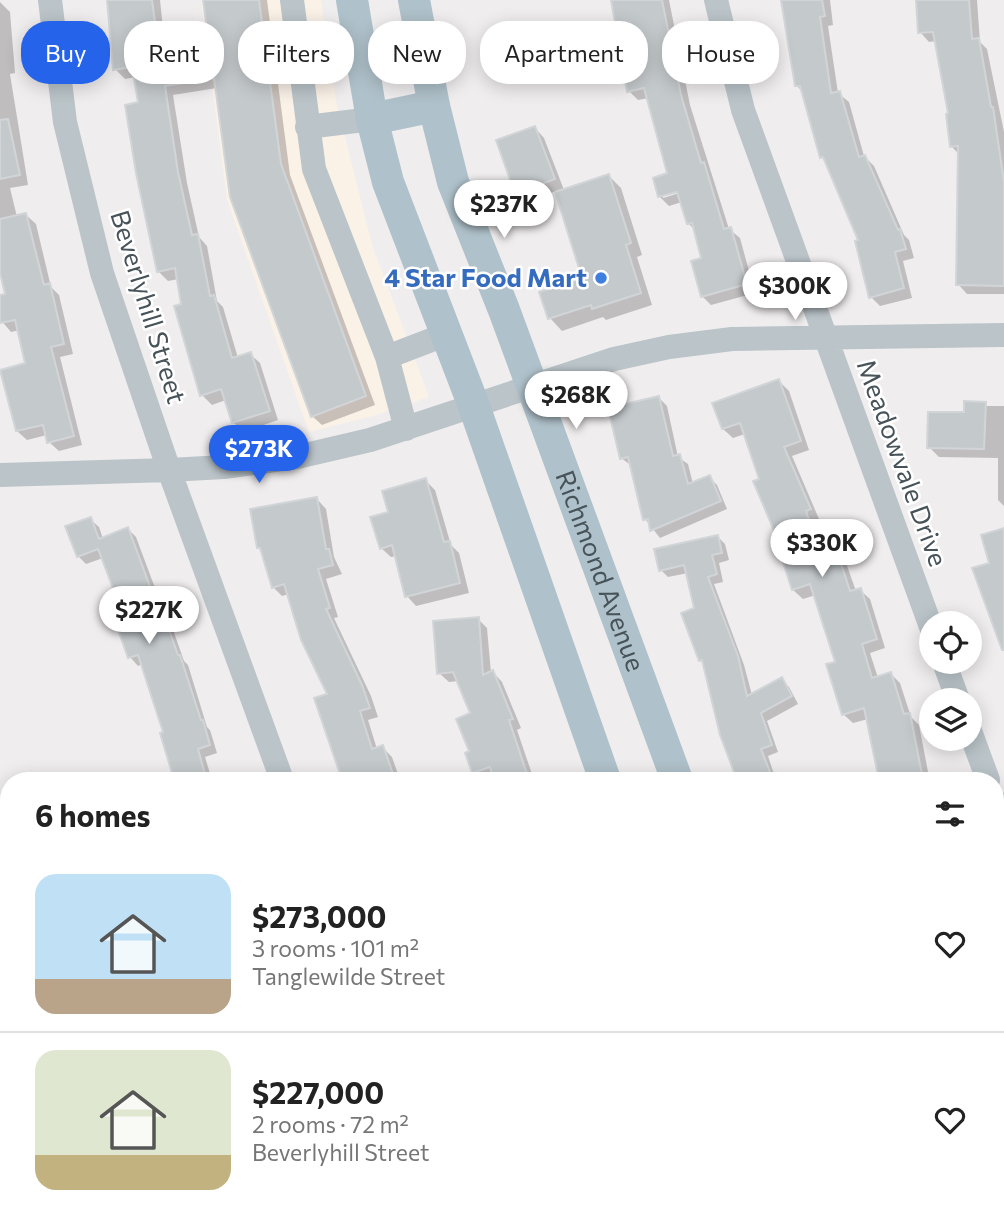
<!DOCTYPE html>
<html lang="en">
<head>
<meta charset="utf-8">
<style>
	:root { --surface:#fff; --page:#f6f6f6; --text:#222; --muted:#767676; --line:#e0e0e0; --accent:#2563eb }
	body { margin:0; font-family:Commissioner,sans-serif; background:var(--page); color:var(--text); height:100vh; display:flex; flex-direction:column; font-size:26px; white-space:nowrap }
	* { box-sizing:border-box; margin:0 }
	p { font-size:23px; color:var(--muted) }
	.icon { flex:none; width:38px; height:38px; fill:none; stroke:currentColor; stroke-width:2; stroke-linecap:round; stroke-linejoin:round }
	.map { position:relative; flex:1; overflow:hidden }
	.details { position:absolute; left:0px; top:772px; width:1004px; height:450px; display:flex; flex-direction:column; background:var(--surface); border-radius:28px 28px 0 0; box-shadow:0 4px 18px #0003 }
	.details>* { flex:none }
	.banner { position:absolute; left:21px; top:21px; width:962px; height:63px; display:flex; gap:14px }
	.controls { position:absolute; left:919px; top:611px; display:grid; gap:14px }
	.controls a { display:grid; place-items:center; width:63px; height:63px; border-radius:50%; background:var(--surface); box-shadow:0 4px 18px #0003; font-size:35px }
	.price { position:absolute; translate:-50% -60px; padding:0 16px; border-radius:24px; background:#fff; color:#222; font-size:23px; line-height:46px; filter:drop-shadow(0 2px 4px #0008) }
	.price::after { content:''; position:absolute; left:50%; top:42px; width:21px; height:16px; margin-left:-10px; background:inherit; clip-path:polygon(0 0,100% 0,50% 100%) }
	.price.selected { background:var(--accent); color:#fff }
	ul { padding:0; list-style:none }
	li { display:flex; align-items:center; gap:21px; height:175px; padding:0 35px }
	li+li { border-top:2px solid var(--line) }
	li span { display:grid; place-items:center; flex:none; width:196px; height:140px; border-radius:21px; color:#555 }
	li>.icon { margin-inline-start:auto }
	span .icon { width:84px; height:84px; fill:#fffc; stroke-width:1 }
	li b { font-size:30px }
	h2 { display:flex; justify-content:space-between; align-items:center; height:84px; padding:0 35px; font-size:30px }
	.pill { padding:0 24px; border-radius:28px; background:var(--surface); box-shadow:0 4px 18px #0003; font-size:24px; line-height:63px }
	.pill.selected { background:var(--accent); color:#fff }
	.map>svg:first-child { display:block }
	.commercial { fill:#faf1e7 }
	.shadow { fill:#0003; fill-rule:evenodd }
	.building { fill:#c4c9cc; stroke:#d2d5d8; stroke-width:2 }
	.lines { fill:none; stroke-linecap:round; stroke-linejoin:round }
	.minor { stroke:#bac4c9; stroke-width:24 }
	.major { stroke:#afc1ca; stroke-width:32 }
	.shop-dot { fill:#3f7fe0; stroke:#fff; stroke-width:2.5 }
	.labels { text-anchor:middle; stroke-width:5; stroke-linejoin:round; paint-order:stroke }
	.shop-label { font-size:26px; font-weight:bold; fill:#366cbe; stroke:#fff; text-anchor:end }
	.street-label { font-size:26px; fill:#475359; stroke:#fff }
</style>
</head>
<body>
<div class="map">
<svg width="1004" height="1220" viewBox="0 0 1004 1220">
	<rect width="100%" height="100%" fill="#f0edee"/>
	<!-- commercial -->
	<path class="commercial" d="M201,0H321L336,101L372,245L429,397L373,416L309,432L227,200Z"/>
	<!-- shadow -->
	<path class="shadow" d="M109,0H160L164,38L176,47L177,52L211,47L205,0H267L290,175L375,405L322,425L312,416L217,88L173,95L187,183L199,237L207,246L217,301L223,307L238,358L250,354L260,363L278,420L243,432L233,422L226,400L212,405L202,395L179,279L168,281L158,271L136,77L125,79L115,69Z
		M613,0H669L690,105L729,229L740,238L755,293L711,305L702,296L703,259L695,230L689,224L682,202L669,206L660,197L655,179L670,175L649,98L638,100L629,91ZM685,187L686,191L663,198V194Z
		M783,0H830L833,25L828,26L838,93L849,102L864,156L874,166L904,235L909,240L914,258L903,261L912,298L880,306L871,297L861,241L826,161L822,157L803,92L796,85Z
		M917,0H977L980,42L987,49L1004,132V294H967L958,284L959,154L952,147L950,115L936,41L929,42L920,32Z
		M0,2L10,12L15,73L10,74L28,185L10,188L17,217L26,215L36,224L51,287L59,295L73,354L60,357L82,445L59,451L49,442L47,435L27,440L17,431L27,364L20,330L11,332L0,319V297L7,295L0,266Z
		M535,128L544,138L564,190L609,176L621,188L642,255L637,257L652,305L606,320L603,317L562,331L550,318L585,279L556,191L526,202L516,193Z
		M779,381L789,391L809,450L792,456L819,519L815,521L826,556L837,553L846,563L856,591L860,590L870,599L885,648L870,653L878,678L891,674L900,683L911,717L919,725L929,777L935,780H881L868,719L853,723L843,714L837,663L816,595L803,599L793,590L781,541L745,434L733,438L723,429Z
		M659,398L667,406L678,457L688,464L693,484L709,477L717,485L727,509L660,538L645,519L632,466L621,458Z
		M985,404L987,406H1004V506L998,500V458L939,457L929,447L966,414Z
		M425,480L435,490L451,545L459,553L469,593L416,606L407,596L397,556L391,557L381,548L391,513Z
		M317,499L326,509L334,557L342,574L326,579L338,617L334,618L371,696L378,717L368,720L377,749L382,747L392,757L400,780H344L316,699L329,695L289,594L282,596L273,587L263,551L259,547Z
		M90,519L99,527L103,539L128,529L136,537L158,596L163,601L184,661L188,665L207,727L210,730L217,753L205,757L212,780H176L162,734L165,733L142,664L138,666L130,657L121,605L103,558L86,564L78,556Z
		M718,537L725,544L729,560L719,563L723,582L714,584L744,665L752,695L781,680L789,687L798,704L767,721L778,752L768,756L776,780H738L722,735L704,664L700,660L696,609L688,573L668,577L661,570Z
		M478,619L487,628L491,673L493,672L502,682L521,728L517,730L534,780H476L467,754L472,753V714L459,681L449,682L439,673Z
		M0,838L9,846V861L0,871Z
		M1004,998V1220H995L996,1000Z
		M156,1213H159L166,1220L129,1219Z
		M342,1213H377L379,1220H343Z
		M503,1213H546L548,1220H490L504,1217Z
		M636,1213H683L689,1220H636Z
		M883,1213H908V1217H920L924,1220H883Z"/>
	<!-- building -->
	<path class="building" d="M107,0H152L157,37L167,35L170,51L209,45L203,0H259L281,164L366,396L311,417L230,197L214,78L165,86L178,172L192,235L198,234L210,296L214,295L232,358L251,352L270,411L232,423L221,389L200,396L174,306L181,304L175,268L157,272L136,173L125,105L138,102L132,67L113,70Z
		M611,0H662L681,95L701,163L704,162L724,229L731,227L747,284L701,297L691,261L701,258L692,223L687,224L677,192L658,197L653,178L667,173L644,88L627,92Z
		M781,0H822L825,16L820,17L831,93L840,91L859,157L865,155L898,230L900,229L906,249L895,252L904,288L869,298L855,241L858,240L823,157L820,158L800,86H795Z
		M916,0H969L972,39L979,38L991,107H993L1004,182V286L956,285L958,146L950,147L946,114L948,113L933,32L918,33Z
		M8,119L20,175L0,179V120Z
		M535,126L555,179L515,194L496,140Z
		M609,174L631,243L626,245L641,293L592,309L591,305L548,319L539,292L582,278L555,192Z
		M26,213L44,285L50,283L64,344L51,347L74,436L47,443L43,425L16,431L0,370L25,363L15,320L0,323V295L5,294L0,273V219Z
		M779,379L801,441L784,447L811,509L806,511L821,556L837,551L850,591L861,588L877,639L862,644L872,678L891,672L904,714L910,713L923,780H879L864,708L842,715L826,664L835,662L810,584L792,590L776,540H778L753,481L759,479L740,423L722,429L712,403Z
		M659,396L673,456L680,454L688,484L710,475L721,501L650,531L648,519L643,520L628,457L620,459L608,408Z
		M964,401L986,402L984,449L927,448L928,412H964Z
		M426,478L444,542L450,541L460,583L405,597L392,545L380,549L370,517L388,512L382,491Z
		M317,497L326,549H329L333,565L318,569L330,608L326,609L362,685L370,708L360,711L372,749L383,745L395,780H342L314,698L327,694L301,640L284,584L272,588L260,548H257L250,509Z
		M91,517L99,539L128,527L152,592L155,591L178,655H180L201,720H203L210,745L198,749L206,778L197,780H174L160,733L163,732L138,655L128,658L110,607L119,604L98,549L77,557L65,526Z
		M1004,528V650H1002L972,568L989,563L981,535Z
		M718,535L722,553L712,555L717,574L708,577L738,656L747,696L782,677L792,696L761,713L772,745L761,749L771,775L756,780H737L720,735L702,660L699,661L681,613L694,608L684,565L659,571L654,549Z
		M479,617L483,675L493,670L513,719L509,720L529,780H494L490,767L472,773L465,753L469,751L456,719L470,713L453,672L437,674L433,621Z"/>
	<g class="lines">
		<!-- minor -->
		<path class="minor" d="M50,0L65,122L102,273L169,470L282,780
			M292,0L314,169L387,357L447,334
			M716,0L743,110L931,627
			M307,127L372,119
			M387,357L406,429
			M0,475L169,470L224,467L297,457L370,440L614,359L669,347L732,339L1004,335
			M944,662L958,700
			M970,731L988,780
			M996,802L1004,825
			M0,1051L9,1075
			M54,1213L56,1220
			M428,1213L430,1220"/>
		<!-- major -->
		<g class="major">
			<path d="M352,0L372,119L388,182L474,406L605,780"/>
			<path id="s1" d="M414,0L434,106L453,182L504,310L677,780"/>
			<path d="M372,119L434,106"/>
			<path d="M747,1213L748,1220"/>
			<path d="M809,1213L810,1220"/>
		</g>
	</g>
	<!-- markers -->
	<circle class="shop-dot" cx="601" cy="278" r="7"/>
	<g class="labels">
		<!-- shop labels -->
		<g class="shop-label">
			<text x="587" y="287">4 Star Food Mart</text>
		</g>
		<!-- street labels -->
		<g class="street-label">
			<text transform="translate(148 307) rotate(73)" y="9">Beverlyhill Street</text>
			<text transform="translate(902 463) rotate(70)" y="9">Meadowvale Drive</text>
			<text dy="9" stroke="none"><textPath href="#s1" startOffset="602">Richmond Avenue</textPath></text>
		</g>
	</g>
</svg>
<div class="controls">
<a><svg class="icon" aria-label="locate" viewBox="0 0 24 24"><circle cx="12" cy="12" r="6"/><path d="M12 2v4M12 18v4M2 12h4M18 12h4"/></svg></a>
<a><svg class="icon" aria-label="layers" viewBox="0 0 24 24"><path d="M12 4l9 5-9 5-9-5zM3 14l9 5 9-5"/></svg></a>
</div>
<b class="price" style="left:504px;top:240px">$237K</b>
<b class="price" style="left:795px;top:322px">$300K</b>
<b class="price" style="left:576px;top:431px">$268K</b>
<b class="price selected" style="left:259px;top:485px">$273K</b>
<b class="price" style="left:822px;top:579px">$330K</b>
<b class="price" style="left:149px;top:646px">$227K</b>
<div class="banner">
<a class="pill selected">Buy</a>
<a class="pill">Rent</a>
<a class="pill">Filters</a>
<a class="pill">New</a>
<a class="pill">Apartment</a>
<a class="pill">House</a>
</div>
<section class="details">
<h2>6 homes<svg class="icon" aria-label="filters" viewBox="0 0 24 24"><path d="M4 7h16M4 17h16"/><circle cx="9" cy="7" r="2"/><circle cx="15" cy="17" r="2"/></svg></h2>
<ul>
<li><span style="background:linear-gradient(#bfe0f5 75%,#b9a48a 0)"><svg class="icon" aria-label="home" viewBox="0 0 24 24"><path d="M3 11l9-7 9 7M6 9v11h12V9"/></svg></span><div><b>$273,000</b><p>3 rooms · 101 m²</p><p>Tanglewilde Street</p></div><svg class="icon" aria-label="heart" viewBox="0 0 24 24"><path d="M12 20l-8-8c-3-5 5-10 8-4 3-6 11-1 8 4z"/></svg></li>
<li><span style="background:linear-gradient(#dfe7d0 75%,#c2b280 0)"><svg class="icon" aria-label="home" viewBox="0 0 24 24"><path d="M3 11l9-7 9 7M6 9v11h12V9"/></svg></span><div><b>$227,000</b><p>2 rooms · 72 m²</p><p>Beverlyhill Street</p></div><svg class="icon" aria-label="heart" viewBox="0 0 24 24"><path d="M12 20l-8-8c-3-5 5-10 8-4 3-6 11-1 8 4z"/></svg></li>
</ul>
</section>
</div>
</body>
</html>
